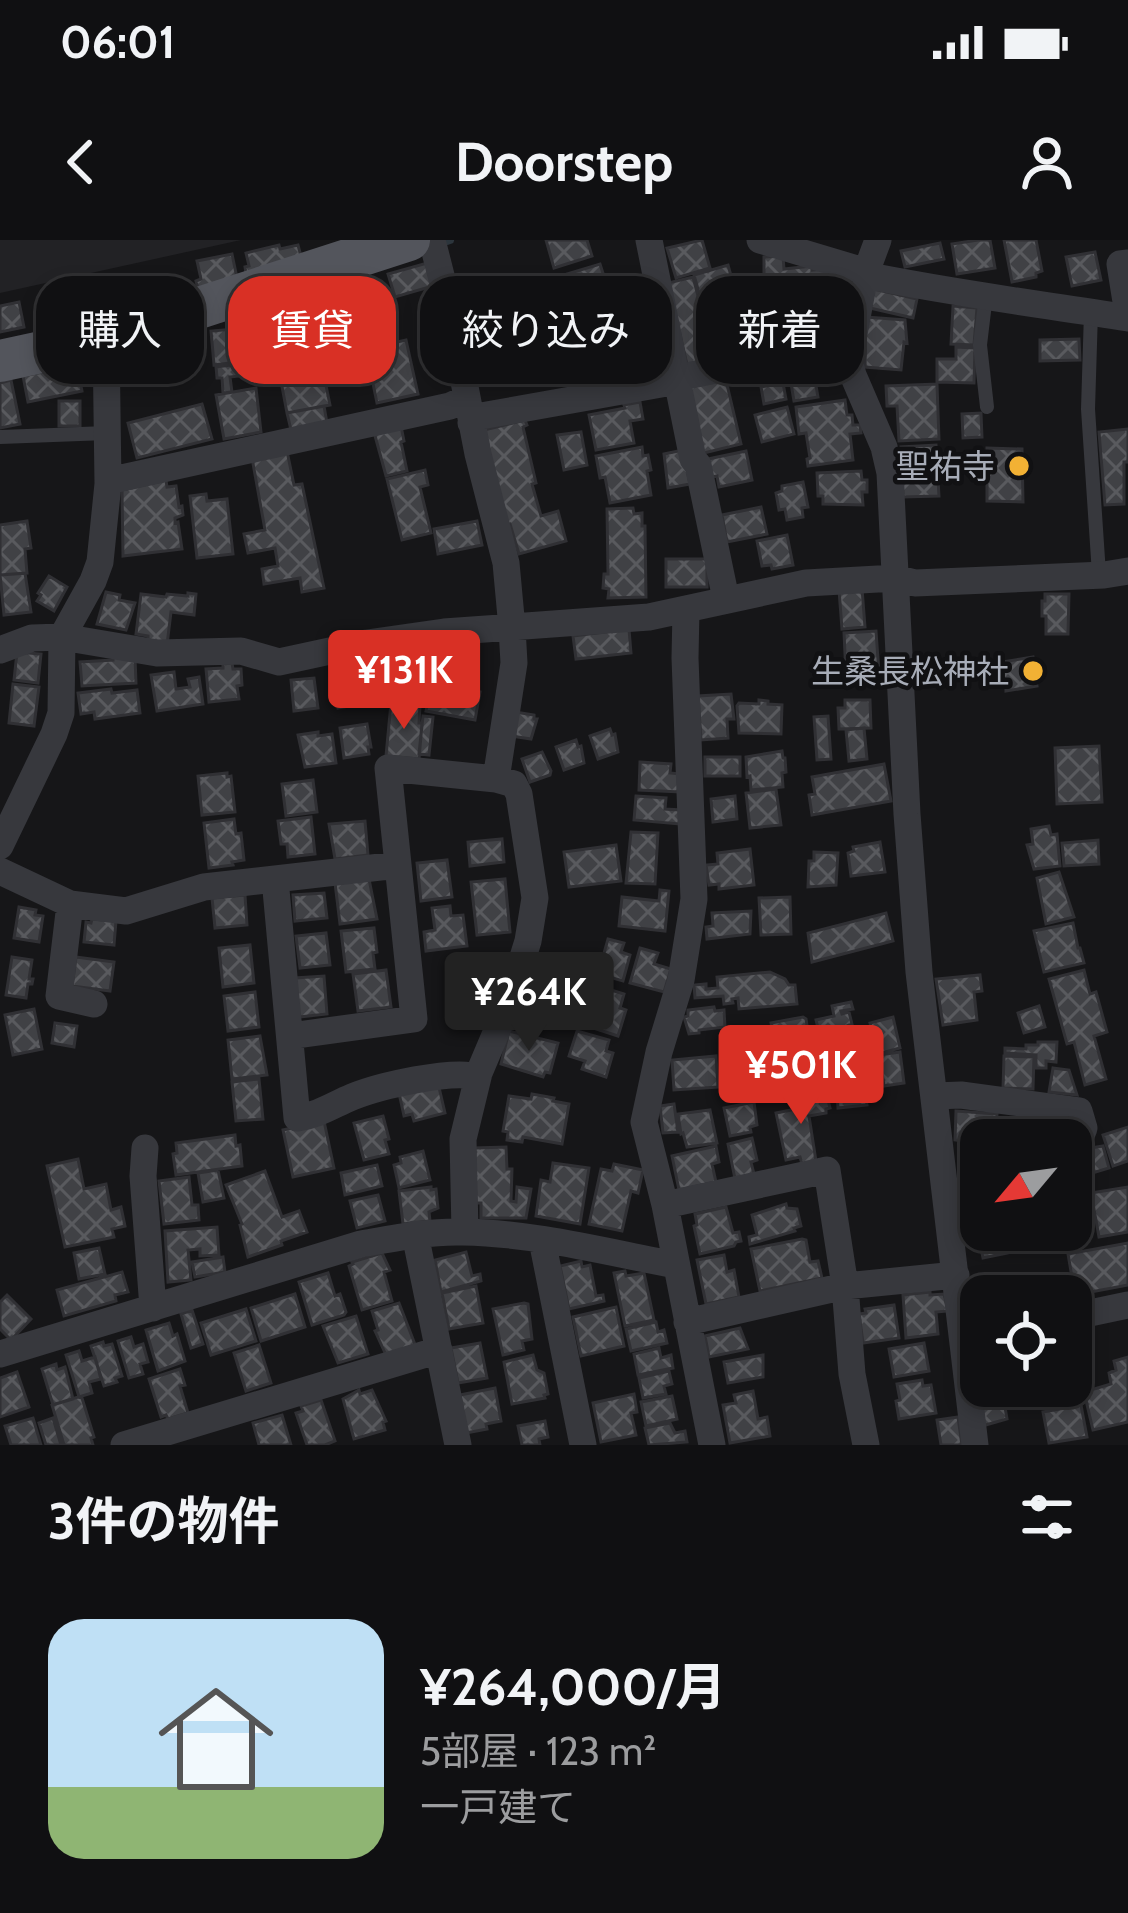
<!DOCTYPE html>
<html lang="ja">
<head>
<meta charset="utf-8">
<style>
	:root { --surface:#101012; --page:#1e1e20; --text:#f1f3f6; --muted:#9c9d9f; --line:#303032; --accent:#d93025 }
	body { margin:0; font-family:Cabin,"Noto Sans JP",sans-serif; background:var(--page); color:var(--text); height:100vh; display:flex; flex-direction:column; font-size:45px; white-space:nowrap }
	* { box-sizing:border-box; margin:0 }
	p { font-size:39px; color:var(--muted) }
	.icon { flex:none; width:66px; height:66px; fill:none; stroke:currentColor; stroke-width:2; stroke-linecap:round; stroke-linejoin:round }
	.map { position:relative; height:1205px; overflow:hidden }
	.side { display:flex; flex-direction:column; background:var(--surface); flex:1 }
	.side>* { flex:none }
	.guide { position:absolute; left:36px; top:36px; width:1056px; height:108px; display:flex; gap:24px }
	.needle { width:78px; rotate:241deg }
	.fabs { position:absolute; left:960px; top:879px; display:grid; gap:24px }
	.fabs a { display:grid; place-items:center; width:132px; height:132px; border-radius:24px; background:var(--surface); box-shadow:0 6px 18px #0003,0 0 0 3px var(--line); font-size:60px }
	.price { position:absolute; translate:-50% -102px; padding:0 27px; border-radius:12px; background:var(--accent); color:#fff; font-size:39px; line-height:78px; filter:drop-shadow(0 3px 6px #0008) }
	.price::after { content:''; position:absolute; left:50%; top:72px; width:36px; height:27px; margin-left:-18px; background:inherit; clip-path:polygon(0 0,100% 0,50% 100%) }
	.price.active { background:#222; color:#fff }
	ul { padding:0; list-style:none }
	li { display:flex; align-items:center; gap:36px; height:300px; padding:0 48px }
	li+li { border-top:3px solid var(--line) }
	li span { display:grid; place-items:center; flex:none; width:336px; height:240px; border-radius:36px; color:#555 }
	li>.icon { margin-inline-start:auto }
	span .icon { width:144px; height:144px; fill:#fffc; stroke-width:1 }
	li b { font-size:51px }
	h2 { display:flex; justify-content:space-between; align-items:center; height:144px; padding:0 48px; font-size:51px }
	.pill { padding:0 42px; border-radius:36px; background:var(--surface); box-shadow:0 6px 18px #0003,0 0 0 3px var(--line); font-size:42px; line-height:108px }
	.pill.active { background:var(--accent); color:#fff }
	.status { display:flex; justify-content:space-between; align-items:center; height:84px; padding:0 60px; background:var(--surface); direction:ltr }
	.status svg { height:33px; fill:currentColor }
	header { display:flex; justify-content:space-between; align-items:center; height:156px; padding:0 48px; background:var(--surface); font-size:54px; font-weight:800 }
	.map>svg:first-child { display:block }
	.built { fill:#222225 }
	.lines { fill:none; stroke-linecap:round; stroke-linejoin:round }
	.stream { stroke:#2c353c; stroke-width:8 }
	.building { fill:url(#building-cross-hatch); stroke:#303034; stroke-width:3 }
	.service { stroke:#37383d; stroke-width:14 }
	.minor { stroke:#37383d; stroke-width:27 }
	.primary { stroke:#53555c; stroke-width:42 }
	.poi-dot { fill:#f2b134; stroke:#111113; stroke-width:4.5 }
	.labels { text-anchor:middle; stroke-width:9; stroke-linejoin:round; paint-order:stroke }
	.poi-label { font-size:33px; fill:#a8adb8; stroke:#111113; text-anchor:end }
</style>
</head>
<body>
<div class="status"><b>06:01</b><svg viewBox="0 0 49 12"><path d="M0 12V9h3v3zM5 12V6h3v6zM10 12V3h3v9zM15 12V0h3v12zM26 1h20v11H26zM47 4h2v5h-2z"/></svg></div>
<header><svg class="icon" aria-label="back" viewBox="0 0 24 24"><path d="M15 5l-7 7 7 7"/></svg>Doorstep<svg class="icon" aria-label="person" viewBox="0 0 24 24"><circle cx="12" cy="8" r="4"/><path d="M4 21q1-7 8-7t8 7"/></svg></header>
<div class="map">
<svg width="1128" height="1205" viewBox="0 0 1128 1205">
	<defs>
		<pattern id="building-cross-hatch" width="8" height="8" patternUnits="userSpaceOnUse" patternTransform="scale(3)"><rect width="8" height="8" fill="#404145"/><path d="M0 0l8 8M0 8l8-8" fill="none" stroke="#595a5e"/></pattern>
	</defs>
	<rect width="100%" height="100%" fill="#161618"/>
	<!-- built -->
	<path class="built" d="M0,0H241L0,53Z"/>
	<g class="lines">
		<!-- stream -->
		<path class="stream" d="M447,1L450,0"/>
	</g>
	<!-- building -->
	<path class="building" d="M546,0H587L592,16L554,28Z
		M702,0L710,28L676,38L667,8Z
		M978,0H990L995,28L957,34L952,4Z
		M1004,0H1036L1042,31L1036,33V37L1012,42Z
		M940,3L944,19L905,27L901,11Z
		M279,5L280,9L298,5L302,20L246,34L245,27L249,26L246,13Z
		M1095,12L1101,40L1072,46L1066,17Z
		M232,14L237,38L198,49L196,41L201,39L197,21Z
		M783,16L784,29L812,26V30L824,29L825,41L764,46V17Z
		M427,23L433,46L395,57L388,34Z
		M600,24L609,52L617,50L623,70L571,86L565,66L574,63L572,56L563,58L557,37Z
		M728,25L733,43L699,53L694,35Z
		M693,37L711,104L716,103L720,120L688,129L668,43Z
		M120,38L129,73L96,81L88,45Z
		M381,42L389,77L394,76L396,84L359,92L350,49Z
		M812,44L815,79H809L811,101L770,104L767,79H763L760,49Z
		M874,49L917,59L913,78L870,68Z
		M339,52L350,101L335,104L324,56Z
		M90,53L97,84L56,93L49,63Z
		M19,62L24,87L0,92V66Z
		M306,66L315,106L306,108L305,106L277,111L269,73Z
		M953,66L977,68L974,105L951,104Z
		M866,77L905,80L907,103L904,102L901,130L865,127Z
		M605,85L620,140L592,147L590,141L584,142L579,124L583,123L575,94Z
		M234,89L238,122L214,125L211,91Z
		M1079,99L1080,120L1040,121V100Z
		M406,100L418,154L377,163L371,134L367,135L361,110Z
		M956,107L975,108L974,143L937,142V119H956Z
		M295,111L296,116L319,111L330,165L287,173L276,115Z
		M666,115L670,135L630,143L625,123Z
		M812,123L818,157L794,161L789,132L795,126Z
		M238,124L239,136L230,137L232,152L223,153L222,138H217L216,127Z
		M77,125L82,151L28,162L23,136Z
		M725,136L741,204L700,214L687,145Z
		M11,140L20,184L0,188V143Z
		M783,143L786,159L764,164L761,147Z
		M937,144L939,199L899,201L897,166H887L886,146Z
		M256,148L261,192L224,199L216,155Z
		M845,160L847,175H852L853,185H860L861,193L850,194L853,220L808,226L807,219L810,218L806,193L799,194L796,167Z
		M59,161H80V186H59Z
		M640,162L643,179L630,181L634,203L596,210L589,175L625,168L624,165Z
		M202,164L212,199L137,218L128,183Z
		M324,166L327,183L291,190L287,173Z
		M787,167L794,194L762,202L755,175Z
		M981,173L982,197L963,198L962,174Z
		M525,180L527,185L523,187L536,243L532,244L541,276L558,271L566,301L519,314L510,284L504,285L484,190Z
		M401,186L404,201L401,202L407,231L386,236L374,192Z
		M1128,189V222H1124V264L1105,265L1099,192Z
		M581,192L587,225L564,230L557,195Z
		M936,205L939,256L903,257L901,207Z
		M642,207L643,216L648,215L651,230L647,231L651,255L610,263L605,237L600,238L596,216Z
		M987,208L1022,209L1023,262L987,261Z
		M683,210L690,244L668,248L664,214Z
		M287,211L294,245L302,244L324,348L302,352L300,338L264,344L262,329L278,326L275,308L248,313L244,294L265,290L252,218Z
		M746,211L752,240L719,247L717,236L712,237L708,219Z
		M425,230L428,245L420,247L431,293L402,300L387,239Z
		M861,231L862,240H867V252H862L863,265L823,264V256H818L817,233Z
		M166,240L167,247L176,246L179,267L182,266L183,275L175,278V283L178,282L182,309L123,316L122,250Z
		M803,242L808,267L802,268L803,277L787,280L785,269L779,270L776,253L782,251V246Z
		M206,254L207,261L227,259L233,314L197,318L190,256Z
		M761,267L767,294L727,302L722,275Z
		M633,268L634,274L642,273V286H645L646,357L608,358L609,349L603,348L604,334H608L607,269Z
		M27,281L31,308L25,309L27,333L0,335V285Z
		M477,281L482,305L438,314L434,289Z
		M787,295L793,325L772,329L771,325L762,326L757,301Z
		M666,319H707V347H666Z
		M25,333L31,372L4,375L0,335Z
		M49,336L67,347L54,371L37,361L41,355L38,353Z
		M862,348L865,387L842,389L839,350Z
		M106,352L120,355L119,360L135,363L126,390L97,384Z
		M188,353L196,354L194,375L171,372L167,405L148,402V396L136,394L141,354L166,357L167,354L188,356Z
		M1045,354H1069L1068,394H1046V376H1042V361H1045Z
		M629,389L631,413L576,419L573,396Z
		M876,391L879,433L846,435L844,393Z
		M17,412L41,414L38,443L14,440Z
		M113,416L135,417L136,443L82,446L80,422L113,420Z
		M1033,417L1037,446L1006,451V445L997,447L995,428L1002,427V422Z
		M232,423L233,429H241L242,445L237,446L239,459L209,462L206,429L223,428V424Z
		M355,431L360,464L338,468L333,435Z
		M174,432L176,449L190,447L188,439L199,437L203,464L157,471L151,435Z
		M314,438L318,468L294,471L291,440Z
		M432,442L448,445L447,449L459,452L460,448L480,452L475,480L426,471Z
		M13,444L39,447L34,486L9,483Z
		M111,449L112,453L137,450L140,473L95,479L94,472L81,474L78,453Z
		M731,454L734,479H727L728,498L701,500L698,456Z
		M759,460L768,461V464L782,465L781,494L739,493L737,466L739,463L759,464Z
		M845,460H870L871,488L839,489L838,468H845Z
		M391,463L420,466L419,483H422L419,519L386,516Z
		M515,472L534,475V479H537L531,499L511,496Z
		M423,476L433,477L429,515L419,514Z
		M828,476L831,519L817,520L814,477Z
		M367,484L371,507H368L369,514L344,518L340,488Z
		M864,488L867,519L849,521L846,490Z
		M610,489L612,495L615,494L618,512L598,519L590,496Z
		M318,492V496L332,494L336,523L305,527L298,495Z
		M576,500L578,507L581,506L584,523L564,530L556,507Z
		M1099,506L1102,562L1057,564L1055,508Z
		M782,511L783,518H785L786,532L782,533L783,547L751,550L750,536L747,537L746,517Z
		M542,512L551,531L550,535L530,542L522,519Z
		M705,517H740V536H705Z
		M640,522L671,524L670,533L681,534L680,552L639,550Z
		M884,524L891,561L812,575L809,555L815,554L812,537Z
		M227,533V537L231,536L235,572L202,575L198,536Z
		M313,540L317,572L286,576L282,544Z
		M776,549L781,585L750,588L746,553Z
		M636,556L666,558L665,569L681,570L679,584L634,580Z
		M735,556L737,579L713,582L711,559Z
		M311,577L315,614L288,617L287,604H281L278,581Z
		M234,579L236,594L241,593L244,620L232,622L233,625L209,628L204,583Z
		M365,581L368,615L335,619L329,584Z
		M1049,586L1051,595L1057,594L1060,626L1034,629L1027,605L1033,604L1031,589Z
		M631,592L658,593L655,644L626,643Z
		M502,599L504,622L470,626L468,602Z
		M1098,600L1099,624L1064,626L1062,603Z
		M880,602L885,632L851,636L848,613L854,611L853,607Z
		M616,605L621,641L569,647L564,612Z
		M750,609L754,645L719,649V644L709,645L706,625L718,624L717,613Z
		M814,612L838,613L836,645L808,647L809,621H814Z
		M447,620L452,657L421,661L417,623Z
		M1059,632L1074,677L1046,684L1037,638Z
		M369,639L377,679L340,684L335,643Z
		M505,639L510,692L477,695L471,642Z
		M660,650L669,651L665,691L619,686L622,657L659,661Z
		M324,653L327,678L295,681L293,655Z
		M245,655L247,685L215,688L212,658Z
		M790,657L791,694L761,695L759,658Z
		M450,666L451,676L463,675L467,706L426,711L424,692L435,690L432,668Z
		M19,667L36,670L35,675L43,676L39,702L14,698Z
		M751,671L750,694L707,699L706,687L713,686L712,673Z
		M886,673L893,701L812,722L808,693Z
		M92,679L116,681L114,705L84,702L86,682L91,683Z
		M1073,683L1078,708H1080L1084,723L1044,732L1034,691Z
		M374,688L377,712L373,713L375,729L346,732L341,691Z
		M326,693L330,725L300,728L296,696Z
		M608,699L624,703L621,712L630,715L623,741L598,734Z
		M250,705L254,743L223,747L219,708Z
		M640,708L658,713L654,724L671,729L664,752L630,743Z
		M12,717L32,720L29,739H33L32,744H28L26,758L6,755Z
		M76,717L114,722L110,751L72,746Z
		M386,730L391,767L358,771L353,734Z
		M1084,730L1090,754L1096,752L1107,792L1094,796L1106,839L1085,845L1074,802L1067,804L1049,739Z
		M535,732L583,746L574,777L525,763Z
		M770,732L785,739L789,745H795L797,764L739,769L738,758L732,759L733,763L724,764L723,756L695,758L694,745L706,744V749L718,748L717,737Z
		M980,735L982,751L974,752L977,780L943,785L936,739Z
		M324,736L327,774L299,777L295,738Z
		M497,739L500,762L477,764L474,741Z
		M595,745L624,754L620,768L626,770L618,796L590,787L591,783L585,781L586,775L584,774Z
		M255,752L259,787L228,791L224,756Z
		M851,762L853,769L841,771L842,774L849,772L852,784L847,786L848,793L868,788L874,813L832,823L829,811L824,813L816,780L834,776L832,766Z
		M1039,766L1045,787L1024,793L1018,773Z
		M714,767L715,771L724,770L725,787L699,790V793L689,794L684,777L688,776V770Z
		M34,769L42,809L13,815L5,775Z
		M803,777L806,779L816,845L784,851L771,783Z
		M893,777L900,808L878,814L870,783Z
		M55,783L77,786L74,807L52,803Z
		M509,791L558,803L550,833L545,832L543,837L501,824Z
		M577,791L609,800L606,811L613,813L606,837L582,829L585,821L569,816Z
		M260,796L267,835L232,839L228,800Z
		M1038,802H1057L1056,822L1046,821V828H1036V815L1005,813V808L1026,809V805H1038Z
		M900,812L904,843L884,846L879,815Z
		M716,816L718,847L674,850L672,820Z
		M1004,816L1034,817L1033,849L1003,848Z
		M861,824L864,843H871L872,856L866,857L867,865L838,868L837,855L832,856L828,827Z
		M1053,828L1069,830L1077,855L1049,852Z
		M259,839L263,879L236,881L232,842Z
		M438,843L445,873L414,881L412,874L404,876L399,853Z
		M826,852L830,868L826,869V873L809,876L816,921L802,924L800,917L786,920L776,873L796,869L793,858Z
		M532,854L554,858L553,861L569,864L562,904L523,897L522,902L507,900L508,892L503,891L509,856L531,859Z
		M754,862L757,885L750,887L751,892L730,896L724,868Z
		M674,864L678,892L663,893L660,866Z
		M710,870L717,903L687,907L683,893L681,894L678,874Z
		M956,871L997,874L996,888L1010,890L1009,900H981V903L955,900Z
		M383,876L389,899L385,900L389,914L364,920L354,883Z
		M1022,879L1043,881L1042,900H1013L1014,893H1021Z
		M324,881L334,928L293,937L283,890Z
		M1128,887V921L1113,926L1103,895Z
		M235,895L236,906L240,905L242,926L176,935L173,914L177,913L176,903Z
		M752,898L757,920L751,922L754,934L735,939L728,904Z
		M716,906L719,922L712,924L716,942L679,950L672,916Z
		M1103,906L1109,928L1086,935L1079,931L1090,908Z
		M506,907L507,929H512L511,961L516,962L517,947L531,949L526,978H481V963H476L474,908Z
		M423,911L430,940L399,948L394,925L401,923L400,917Z
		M981,918V942L959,945L960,920Z
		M78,919L84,949L106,944L111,970L121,967L125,986L112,989L114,997L65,1007L47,926Z
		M553,923L589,928L580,984L536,976L541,940L550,942Z
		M614,924L643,930L638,953L631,951L622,991L589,984L601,929L612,931Z
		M377,925L382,946L345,955L341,933Z
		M218,930L224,958L203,962L198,933Z
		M265,931L282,977L299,971L307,992L281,1001L282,1005L248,1017L240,985L242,984L226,945Z
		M189,937L192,965H198L199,980L164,984L159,941Z
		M431,947V950L436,949L438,968L429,972L430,981L403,984L399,951Z
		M1128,947V992L1099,997L1091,953Z
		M981,950V979L970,982L965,953Z
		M378,955L385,981L357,988L350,961Z
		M786,964L787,968L797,969L801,986L794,988L795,991L750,1004L749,997L757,995L752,975Z
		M726,967L733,993L739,992L741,1001L736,1002L734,1006L700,1014L694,986L697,985L695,974Z
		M981,984V990H1001L1007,1013L983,1018L976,985Z
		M217,987L219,1015L200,1016V1009L188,1010L191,1040L168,1042L165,991Z
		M1021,990H1064L1066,1003L1032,1011L1028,994L1022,996Z
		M802,999L806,1000L810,1022L818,1021L822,1038L760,1051L751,1009Z
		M1128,1003V1045L1075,1055L1068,1014Z
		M99,1008L105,1034L79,1039L74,1013Z
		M466,1012L472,1036L480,1034L481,1041L441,1052L435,1020Z
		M382,1013L390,1030L384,1032L392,1061L362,1070L349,1026L353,1024L352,1022Z
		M724,1015L727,1032L734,1030L739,1057L706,1064L697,1020Z
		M223,1017L225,1032L195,1037L192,1022Z
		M581,1021L582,1027L590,1025L596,1056L603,1055L604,1061L569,1069L560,1026Z
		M625,1031L626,1036L644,1033L654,1080L625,1086L614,1033Z
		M122,1032L128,1052L115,1055L116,1061L64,1076L57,1050Z
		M328,1033L335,1056L340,1054L346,1072L344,1075L312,1085L299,1042Z
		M476,1046L483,1083L449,1089L442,1053Z
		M930,1052V1055L944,1054L948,1071L936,1072L938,1094L906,1098L903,1055Z
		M295,1054L305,1087L261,1101L251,1068Z
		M7,1055L31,1079L11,1100L0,1089V1062Z
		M399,1063L416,1107L386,1115L375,1091L378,1090L372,1071Z
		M524,1063L528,1064L532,1099L522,1101L524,1110L503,1115L493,1069Z
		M894,1065L899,1098L863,1103L859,1074L866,1073L865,1069Z
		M616,1067L624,1106L581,1116L573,1077Z
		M246,1069L256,1101L211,1115L201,1083Z
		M192,1070L203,1104L191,1108L181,1074Z
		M356,1076L368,1114L338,1123L323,1086Z
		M656,1082L658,1092L664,1090L667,1103L631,1111L626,1089Z
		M169,1083L173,1096L177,1094L185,1121L158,1131L146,1090Z
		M740,1088L748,1109L709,1117L705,1096Z
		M131,1097L134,1107L143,1104L148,1122L140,1124L143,1134L129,1138L118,1101Z
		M103,1102L104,1106L112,1104L122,1136L115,1138L117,1142L104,1146L91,1106Z
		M480,1103L487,1138L458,1143L451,1108Z
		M924,1103L929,1131L894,1137L889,1109Z
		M259,1105L271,1143L246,1151L234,1113Z
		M659,1108L661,1118L671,1115L673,1128L638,1135L634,1114Z
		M79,1111L82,1121L95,1117L101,1139L89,1142L92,1153L79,1157L66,1115Z
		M533,1115L537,1130L544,1133L548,1154L544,1155L545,1158L512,1164L504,1122Z
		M763,1115V1137L728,1143L724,1122Z
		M1128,1117V1182L1093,1190L1084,1152L1111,1144L1109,1133L1116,1130L1114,1121Z
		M56,1124L57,1130L65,1127L73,1159L53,1165L42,1129Z
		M180,1129L185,1145L180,1146L188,1173L168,1179L166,1175L161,1177L149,1139Z
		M669,1131L672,1144L664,1146L666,1154L643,1158L639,1138Z
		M17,1132L29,1167L0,1177V1138Z
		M922,1140L923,1146L931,1145L936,1173L899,1179L896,1161L900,1160L897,1144Z
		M495,1148L501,1181L486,1184L487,1189L466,1193L460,1155Z
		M359,1150L360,1154L372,1150L386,1181L383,1182L385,1190L354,1199L343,1159Z
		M753,1151L758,1179L767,1177L770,1196L730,1203L723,1165L736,1163L734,1155Z
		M634,1154L637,1172L631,1173L636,1195L601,1202L593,1163Z
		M672,1156L677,1179L646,1186L641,1162Z
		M78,1157L82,1158L94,1197L91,1198L93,1205H64L52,1165Z
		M321,1160L335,1201L325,1205H307L296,1173L303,1171L301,1166Z
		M1004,1161L1007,1179L982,1186L978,1166Z
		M1081,1165L1087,1197L1049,1203L1043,1172Z
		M282,1175L291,1205H259L253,1183Z
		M958,1177L962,1205H941L937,1180Z
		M33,1178L41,1205H11L5,1186Z
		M53,1178L61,1205H46L39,1183Z
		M545,1181L548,1197L539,1199L540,1205H522L518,1186Z
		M670,1183L675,1193L685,1191L687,1202L649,1205L645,1188Z"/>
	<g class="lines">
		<!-- service -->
		<path class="service" d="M986,55L980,105L987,167
			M1091,72L1088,169L1099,334
			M0,197L107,193"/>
		<!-- minor -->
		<path class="minor" d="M432,0L463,122L461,126L478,214L506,323L512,388L514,423L496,539L514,544L519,554L535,658L528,701L509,762L479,833L463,899L465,992
			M649,0L693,219L698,225L726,359
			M760,0L867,32
			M878,0L865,35L849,120L853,135L884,207L890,233L907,574L919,732L975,1205
			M1128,23L1120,24L1128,74
			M865,35C952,53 1040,64 1128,78
			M677,138L779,117L798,118L852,111
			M471,183L481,176L678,141
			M108,241L450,166L467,158
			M0,410L32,398L62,397L157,413L241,411L279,422L367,403L444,392L649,377L806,343L896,338L915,343L1104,335L1128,331
			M0,606L54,494L61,473L62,397L93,341L100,322L108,244L106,98
			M0,631L70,664L126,671L204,647L398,625
			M275,639L297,878C319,875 333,865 352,857C379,846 452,829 478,837
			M70,664L59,756L94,764
			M290,796L414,779L388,528L496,539
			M935,856L961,855L1079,871L1084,888L1071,921
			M145,908L143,936L153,1068
			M665,965L644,882L659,812L681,740L694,659L685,418L686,369
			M415,994L458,1205
			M542,1000L583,1205
			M1071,1077L1128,1065
			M687,1082L845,1046L956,1035
			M0,1114L361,1004C395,998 428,991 463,992C534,993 606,1012 676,1025
			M124,1205L439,1110
			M712,1205L665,965L827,930L845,1046L852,1134L866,1205"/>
		<!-- primary -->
		<path class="primary" d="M0,121L106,98L409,0"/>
	</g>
	<!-- markers -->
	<g class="poi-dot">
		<circle cx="1019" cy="226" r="12"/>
		<circle cx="1033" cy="431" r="12"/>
	</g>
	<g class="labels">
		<!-- poi labels -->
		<g class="poi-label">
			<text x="995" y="238">聖祐寺</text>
			<text x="1009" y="443">生桑長松神社</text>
		</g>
	</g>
</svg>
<div class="fabs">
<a><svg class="needle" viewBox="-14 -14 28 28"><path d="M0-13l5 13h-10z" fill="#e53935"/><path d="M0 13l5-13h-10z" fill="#9c9d9f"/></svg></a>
<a><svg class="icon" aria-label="locate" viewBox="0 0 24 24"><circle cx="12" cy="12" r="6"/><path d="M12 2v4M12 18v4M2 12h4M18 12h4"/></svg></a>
</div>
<b class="price" style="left:404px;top:492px">¥131K</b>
<b class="price active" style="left:529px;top:814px">¥264K</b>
<b class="price" style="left:801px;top:887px">¥501K</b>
<div class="guide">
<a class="pill">購入</a>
<a class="pill active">賃貸</a>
<a class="pill">絞り込み</a>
<a class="pill">新着</a>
</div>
</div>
<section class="side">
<h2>3件の物件<svg class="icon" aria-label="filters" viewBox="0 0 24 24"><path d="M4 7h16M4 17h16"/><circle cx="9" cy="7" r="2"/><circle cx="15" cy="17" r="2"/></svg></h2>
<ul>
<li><span style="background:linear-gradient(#bfe0f5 70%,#8fb573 0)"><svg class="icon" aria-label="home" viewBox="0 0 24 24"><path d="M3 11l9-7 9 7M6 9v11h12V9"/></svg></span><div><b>¥264,000/月</b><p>5部屋 · 123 m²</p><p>一戸建て</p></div></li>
</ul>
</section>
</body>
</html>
